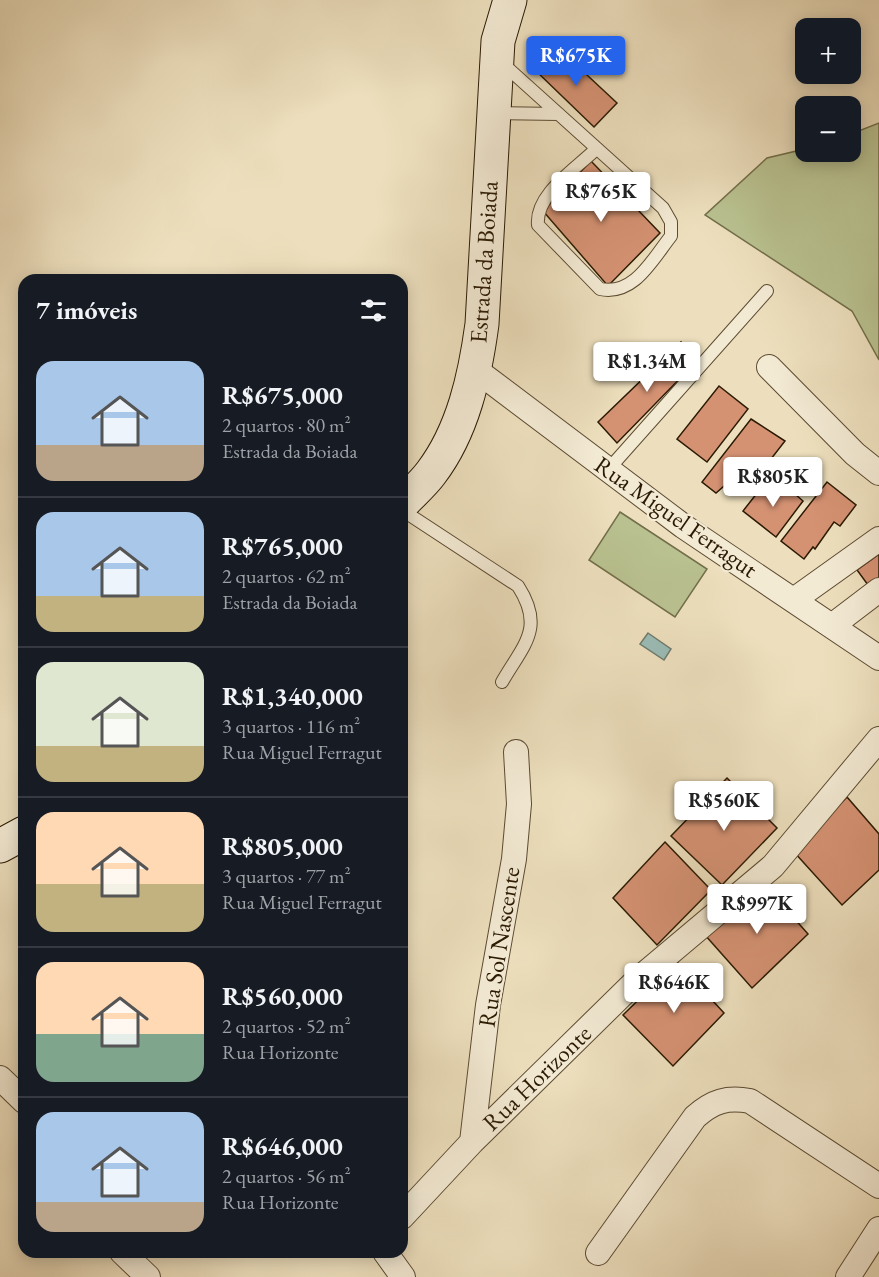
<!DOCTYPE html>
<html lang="pt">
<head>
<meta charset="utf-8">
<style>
	:root { --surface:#171b24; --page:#242831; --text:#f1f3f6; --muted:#9ea1a6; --line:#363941; --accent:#2563eb }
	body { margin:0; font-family:"EB Garamond",serif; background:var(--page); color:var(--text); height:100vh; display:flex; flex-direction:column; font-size:22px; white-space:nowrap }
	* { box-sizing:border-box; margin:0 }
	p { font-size:20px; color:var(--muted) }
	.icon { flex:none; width:33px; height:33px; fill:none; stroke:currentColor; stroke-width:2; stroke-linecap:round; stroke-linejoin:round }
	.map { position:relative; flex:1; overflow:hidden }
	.details { position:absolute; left:18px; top:274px; width:390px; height:984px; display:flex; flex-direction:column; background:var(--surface); border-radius:18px; box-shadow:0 3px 15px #0003 }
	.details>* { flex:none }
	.fabs { position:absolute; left:795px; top:18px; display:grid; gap:12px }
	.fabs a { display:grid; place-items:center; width:66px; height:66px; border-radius:12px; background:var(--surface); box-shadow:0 3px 15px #0003; font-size:30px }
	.price { position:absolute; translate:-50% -51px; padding:0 14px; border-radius:6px; background:#fff; color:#222; font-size:20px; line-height:39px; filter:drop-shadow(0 2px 3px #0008) }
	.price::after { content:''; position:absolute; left:50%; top:36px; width:18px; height:14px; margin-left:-9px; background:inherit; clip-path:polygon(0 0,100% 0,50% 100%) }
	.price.active { background:var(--accent); color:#fff }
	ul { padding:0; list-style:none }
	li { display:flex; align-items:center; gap:18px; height:150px; padding:0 18px }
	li+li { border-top:2px solid var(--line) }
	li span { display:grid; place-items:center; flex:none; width:168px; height:120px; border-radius:18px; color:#555 }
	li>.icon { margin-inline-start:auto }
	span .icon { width:72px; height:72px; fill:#fffc; stroke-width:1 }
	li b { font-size:26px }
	h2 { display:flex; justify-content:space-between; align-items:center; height:72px; padding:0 18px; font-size:26px }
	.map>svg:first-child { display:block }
	.green { fill:#b9c190; stroke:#726e4a; stroke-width:1.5 }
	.water { fill:#9abcb6; stroke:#6e7b6e; stroke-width:1.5 }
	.building { fill:#d59273; stroke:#2b1a03; stroke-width:1.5 }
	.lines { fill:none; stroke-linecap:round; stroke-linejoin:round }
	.lane-casing { stroke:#5c4b32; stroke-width:14 }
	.street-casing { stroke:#5c4b32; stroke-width:26 }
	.secondary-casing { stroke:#2b1a03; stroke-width:35 }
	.lane { stroke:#f3ead4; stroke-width:12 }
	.street { stroke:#f3ead4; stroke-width:24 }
	.secondary { stroke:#f3ead4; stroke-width:33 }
	.labels { text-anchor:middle; stroke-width:4.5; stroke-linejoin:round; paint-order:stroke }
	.street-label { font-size:24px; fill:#2b1a03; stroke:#f3ead4 }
</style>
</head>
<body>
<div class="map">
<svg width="879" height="1277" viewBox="0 0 879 1277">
	<rect width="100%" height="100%" fill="#eddfbd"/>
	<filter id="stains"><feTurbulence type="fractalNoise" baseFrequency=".00333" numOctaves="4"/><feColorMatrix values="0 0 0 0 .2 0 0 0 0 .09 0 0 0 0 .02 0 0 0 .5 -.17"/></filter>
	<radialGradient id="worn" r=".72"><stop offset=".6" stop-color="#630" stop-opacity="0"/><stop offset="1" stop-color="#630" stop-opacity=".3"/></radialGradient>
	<!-- green -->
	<path class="green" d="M879,123V360L852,311L705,215L767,158L805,149L806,152H850L851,134Z
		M620,512L707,569L675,617L589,560Z"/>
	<!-- water -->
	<path class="water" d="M648,633L671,649L664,660L640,644Z"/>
	<!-- building -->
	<path class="building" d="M557,47L617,103L594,127L534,69Z
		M591,161L660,233L608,286L543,211Z
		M681,342L696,362L617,443L598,422Z
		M719,386L748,409L707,462L677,439Z
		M751,419L785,441L746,491L731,480L716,493L702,482Z
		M827,482L856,505L840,526L834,522L815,549L813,547L804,559L781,541Z
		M765,483L779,494L786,486L803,501L776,537L743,511Z
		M879,554V578L868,585L857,570Z
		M727,778L777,828L722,885L671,836Z
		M847,797L879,834V870L842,905L794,852Z
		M665,842L711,890L657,945L613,898Z
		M762,882L808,934L752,988L705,935Z
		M677,962L724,1013L673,1066L623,1015Z"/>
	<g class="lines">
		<!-- lane casing -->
		<g class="lane-casing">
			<path id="lane" d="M501,62L663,208L671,222V236C652,260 634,296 600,289L538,225C535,194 576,169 596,149
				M495,113L559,114
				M607,471L767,291
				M402,510L518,586C545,628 524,644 502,682"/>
		</g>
		<!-- street casing -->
		<g class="street-casing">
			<path id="street" d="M769,367L855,454L879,473
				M476,370L683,526L879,658
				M795,599L879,539
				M833,625L879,590
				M0,1078L24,1101
				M472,1142L488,1005L514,859L519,804L516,752
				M402,1217L472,1142L635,982L773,866L879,739
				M122,1252L148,1277
				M385,1252L403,1277
				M598,1253L695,1117C713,1101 727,1097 750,1101L879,1186
				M848,1277L879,1229"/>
		</g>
		<!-- secondary casing -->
		<g class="secondary-casing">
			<path id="secondary" d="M402,504C411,494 423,484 431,473C463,431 475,376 482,324L498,41L510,0
				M0,846L24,833"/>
		</g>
		<!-- lane -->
		<use href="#lane" class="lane"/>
		<!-- street -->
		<use href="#street" class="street"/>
		<!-- secondary -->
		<use href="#secondary" class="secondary"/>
	</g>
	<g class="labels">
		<!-- street labels -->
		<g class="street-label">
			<text transform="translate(484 262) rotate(-86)" y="8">Estrada da Boiada</text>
			<text transform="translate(676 517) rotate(35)" y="8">Rua Miguel Ferragut</text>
			<text transform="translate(499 947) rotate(-81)" y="8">Rua Sol Nascente</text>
			<text transform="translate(537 1078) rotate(-44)" y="8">Rua Horizonte</text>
		</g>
	</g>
	<rect width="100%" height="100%" filter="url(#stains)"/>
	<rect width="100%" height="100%" fill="url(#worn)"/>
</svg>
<div class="fabs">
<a>+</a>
<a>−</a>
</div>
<b class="price active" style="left:576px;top:87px">R$675K</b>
<b class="price" style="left:601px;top:223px">R$765K</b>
<b class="price" style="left:647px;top:393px">R$1.34M</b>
<b class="price" style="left:773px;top:508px">R$805K</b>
<b class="price" style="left:724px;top:832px">R$560K</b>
<b class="price" style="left:757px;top:935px">R$997K</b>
<b class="price" style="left:674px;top:1014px">R$646K</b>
<section class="details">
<h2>7 imóveis<svg class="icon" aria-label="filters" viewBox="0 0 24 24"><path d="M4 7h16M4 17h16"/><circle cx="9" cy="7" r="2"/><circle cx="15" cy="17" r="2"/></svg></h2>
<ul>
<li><span style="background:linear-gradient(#a9c7e8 70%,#b9a48a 0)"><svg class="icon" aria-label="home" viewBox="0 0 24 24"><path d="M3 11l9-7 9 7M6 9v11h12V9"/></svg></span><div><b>R$675,000</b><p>2 quartos · 80 m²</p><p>Estrada da Boiada</p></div></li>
<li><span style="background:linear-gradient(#a9c7e8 70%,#c2b280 0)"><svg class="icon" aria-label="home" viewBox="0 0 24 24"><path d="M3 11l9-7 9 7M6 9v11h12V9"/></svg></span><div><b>R$765,000</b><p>2 quartos · 62 m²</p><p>Estrada da Boiada</p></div></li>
<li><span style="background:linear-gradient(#dfe7d0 70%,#c2b280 0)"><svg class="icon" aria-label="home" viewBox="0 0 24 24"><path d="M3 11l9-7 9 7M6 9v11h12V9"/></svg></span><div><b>R$1,340,000</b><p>3 quartos · 116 m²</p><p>Rua Miguel Ferragut</p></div></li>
<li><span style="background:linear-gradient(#ffd9b3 60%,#c2b280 0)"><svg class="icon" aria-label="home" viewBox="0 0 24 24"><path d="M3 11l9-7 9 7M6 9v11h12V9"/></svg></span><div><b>R$805,000</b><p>3 quartos · 77 m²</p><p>Rua Miguel Ferragut</p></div></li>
<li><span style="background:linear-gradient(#ffd9b3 60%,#7fa58c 0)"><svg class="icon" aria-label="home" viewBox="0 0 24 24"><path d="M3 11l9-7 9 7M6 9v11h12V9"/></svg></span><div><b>R$560,000</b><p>2 quartos · 52 m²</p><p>Rua Horizonte</p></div></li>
<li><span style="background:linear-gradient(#a9c7e8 75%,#b9a48a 0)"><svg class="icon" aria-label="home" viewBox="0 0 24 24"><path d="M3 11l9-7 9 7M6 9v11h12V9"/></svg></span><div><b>R$646,000</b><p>2 quartos · 56 m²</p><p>Rua Horizonte</p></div></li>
</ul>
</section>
</div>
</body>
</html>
